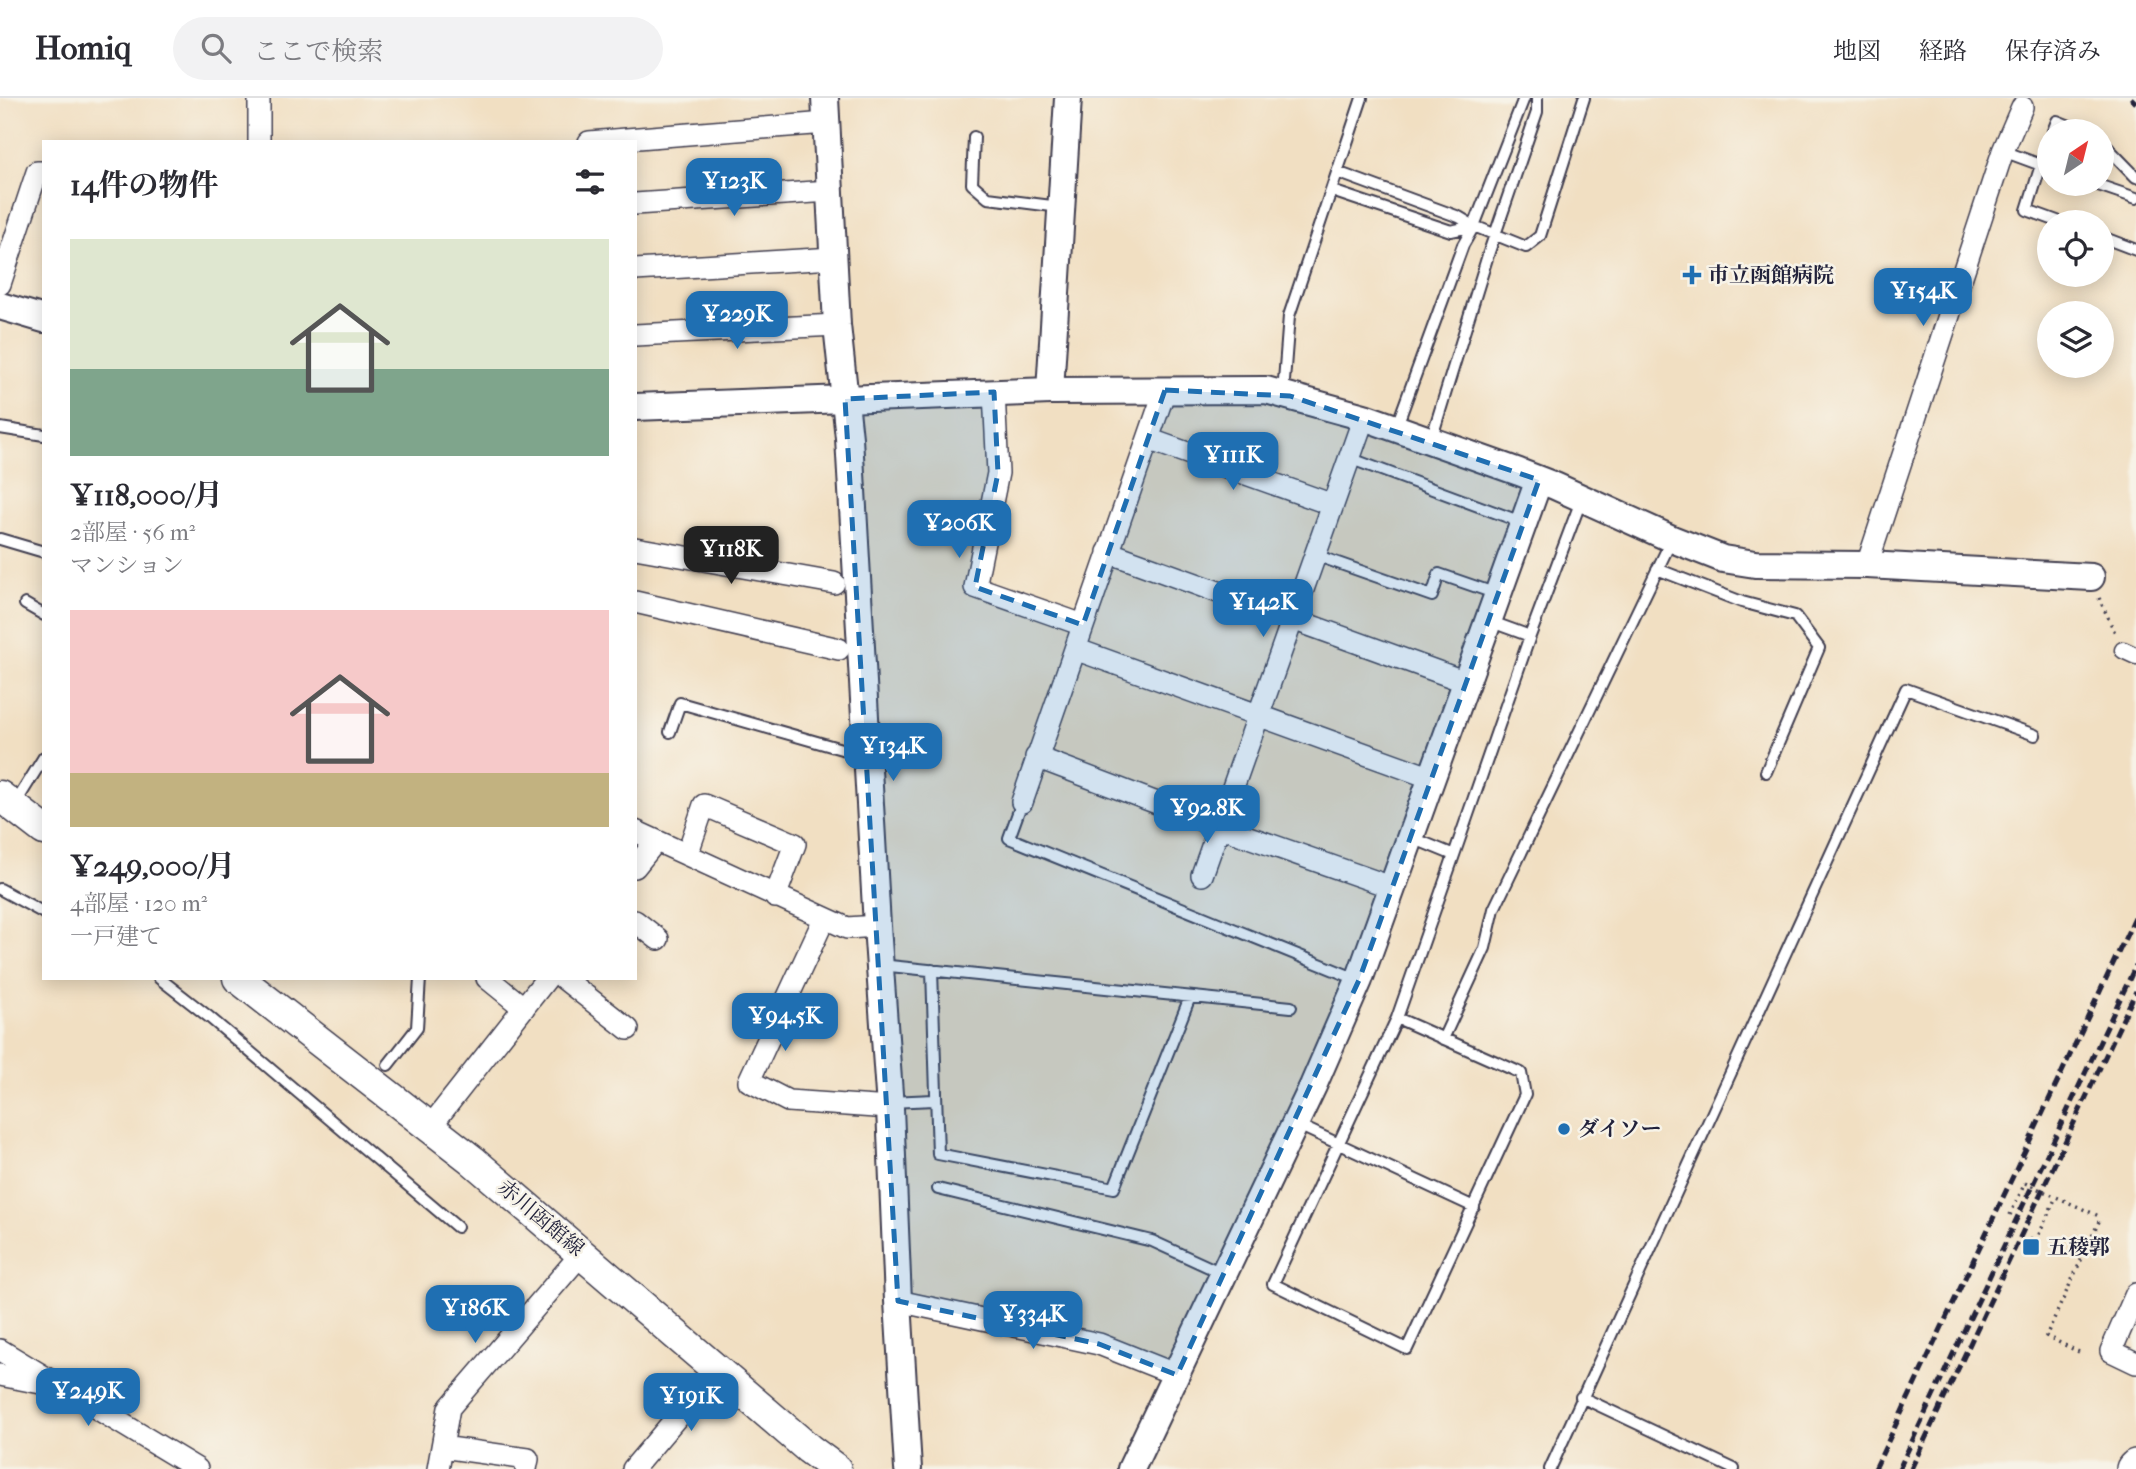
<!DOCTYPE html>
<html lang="ja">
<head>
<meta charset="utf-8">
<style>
	:root { --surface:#fff; --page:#f2f2f3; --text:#2b2b33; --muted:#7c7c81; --line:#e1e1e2; --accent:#1f6fb2 }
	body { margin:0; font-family:"IM FELL French Canon","Noto Serif JP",serif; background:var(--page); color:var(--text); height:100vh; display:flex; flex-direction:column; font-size:26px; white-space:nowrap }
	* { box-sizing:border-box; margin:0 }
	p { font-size:23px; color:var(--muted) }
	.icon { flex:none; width:38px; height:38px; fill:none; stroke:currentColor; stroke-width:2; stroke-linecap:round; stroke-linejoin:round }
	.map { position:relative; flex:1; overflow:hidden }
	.panel { position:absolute; left:42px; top:42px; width:595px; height:840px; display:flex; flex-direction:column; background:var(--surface); border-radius:0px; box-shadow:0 4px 18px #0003 }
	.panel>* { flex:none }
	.needle { width:46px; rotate:35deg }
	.buttons { position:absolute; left:2037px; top:21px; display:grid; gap:14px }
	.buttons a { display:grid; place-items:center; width:77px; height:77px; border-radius:50%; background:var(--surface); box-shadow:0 4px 18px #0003; font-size:35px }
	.price { position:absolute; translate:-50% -60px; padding:0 16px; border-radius:14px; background:var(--accent); color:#fff; font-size:23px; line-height:46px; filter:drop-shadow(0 2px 4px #0008) }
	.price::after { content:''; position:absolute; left:50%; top:42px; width:21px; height:16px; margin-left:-10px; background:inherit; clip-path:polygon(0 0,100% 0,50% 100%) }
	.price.current { background:#222; color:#fff }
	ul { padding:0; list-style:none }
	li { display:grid; align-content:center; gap:14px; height:371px; padding:0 28px }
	li span { display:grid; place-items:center; height:217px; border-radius:0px; color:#555 }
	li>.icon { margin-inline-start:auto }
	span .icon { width:126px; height:126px; fill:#fffc; stroke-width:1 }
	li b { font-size:30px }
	h2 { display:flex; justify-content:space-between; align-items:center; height:84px; padding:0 28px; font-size:30px }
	header { display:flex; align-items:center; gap:42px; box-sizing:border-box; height:98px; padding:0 35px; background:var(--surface); border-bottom:2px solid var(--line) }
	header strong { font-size:33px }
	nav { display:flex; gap:38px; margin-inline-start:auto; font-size:24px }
	.search { width:490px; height:63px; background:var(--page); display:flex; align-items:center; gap:18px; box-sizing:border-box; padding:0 24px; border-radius:38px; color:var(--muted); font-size:26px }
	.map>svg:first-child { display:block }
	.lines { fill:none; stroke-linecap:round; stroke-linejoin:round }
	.service-casing { stroke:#413e4f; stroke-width:14 }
	.pedestrian-casing { stroke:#413e4f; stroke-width:19 }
	.minor-casing { stroke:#413e4f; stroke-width:24 }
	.tertiary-casing { stroke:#413e4f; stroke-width:30 }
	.secondary-casing { stroke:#413e4f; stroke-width:33 }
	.trunk-casing { stroke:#413e4f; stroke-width:38 }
	.path { stroke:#413e4f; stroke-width:3.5; stroke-dasharray:2 5; stroke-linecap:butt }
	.service { stroke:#fff; stroke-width:10 }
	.pedestrian { stroke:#fff; stroke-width:16 }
	.minor { stroke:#fff; stroke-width:21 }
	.tertiary { stroke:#fff; stroke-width:26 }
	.secondary { stroke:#fff; stroke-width:30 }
	.trunk { stroke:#fff; stroke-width:35 }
	.rail { stroke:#22223b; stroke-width:5; stroke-dasharray:10 5; stroke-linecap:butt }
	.path-bridge { stroke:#413e4f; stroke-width:3.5; stroke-dasharray:2 5; stroke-linecap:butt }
	.marked { fill:#1f6fb2; fill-opacity:0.2; stroke:#1f6fb2; stroke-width:5; stroke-dasharray:14 9; stroke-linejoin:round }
	.poi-dot { fill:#1f6fb2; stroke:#f7f3e8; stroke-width:2.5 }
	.labels { text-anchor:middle; stroke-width:5; stroke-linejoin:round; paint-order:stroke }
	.poi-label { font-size:21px; font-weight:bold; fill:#22223b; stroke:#f7f3e8; text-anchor:start }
	.street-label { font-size:21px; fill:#22223b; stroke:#f7f3e8 }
</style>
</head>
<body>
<header>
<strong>Homiq</strong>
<div class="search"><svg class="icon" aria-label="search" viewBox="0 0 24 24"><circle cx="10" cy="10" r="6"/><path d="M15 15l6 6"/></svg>ここで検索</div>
<nav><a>地図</a><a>経路</a><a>保存済み</a></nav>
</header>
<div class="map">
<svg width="2136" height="1371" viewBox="0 0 2136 1371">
	<rect width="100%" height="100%" fill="#f7f3e8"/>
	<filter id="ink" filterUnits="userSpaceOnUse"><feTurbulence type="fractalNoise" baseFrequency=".0143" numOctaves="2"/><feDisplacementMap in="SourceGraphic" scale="14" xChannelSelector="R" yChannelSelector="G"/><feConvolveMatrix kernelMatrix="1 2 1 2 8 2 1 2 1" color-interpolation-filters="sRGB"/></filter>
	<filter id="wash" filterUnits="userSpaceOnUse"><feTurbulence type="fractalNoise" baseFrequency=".00686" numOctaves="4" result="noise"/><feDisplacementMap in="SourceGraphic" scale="28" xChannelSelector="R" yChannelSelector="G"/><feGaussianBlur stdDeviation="1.57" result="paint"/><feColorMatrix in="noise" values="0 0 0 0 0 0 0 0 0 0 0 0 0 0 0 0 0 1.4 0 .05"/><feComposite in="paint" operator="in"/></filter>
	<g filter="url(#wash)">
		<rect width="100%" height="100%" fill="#f1dfc2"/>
	</g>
	<g filter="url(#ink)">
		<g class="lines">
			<!-- service casing -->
			<g class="service-casing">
				<path id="service" d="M2053,33L2057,23L2082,33
					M974,39L972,86L988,100L1060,109
					M2049,44L2041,67L2049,70
					M2102,44L2136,79
					M2003,53L2041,67L2027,112L2060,124
					M1337,74L1459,119L1474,128L1526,149L1540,138L1584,0
					M2095,86L2136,100
					M1332,93L1451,133L1474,128
					M2102,139L2136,152
					M1283,296L1289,218L1362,0
					M0,330L44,337
					M1396,330L1463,147L1474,128L1524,0
					M1431,342L1488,157L1537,14V0
					M1349,360L1524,425
					M0,441L44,454
					M1315,457L1432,498L1439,476L1497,496
					M1657,471L1742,504L1795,518L1819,550L1766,674
					M25,506L44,517
					M1489,523L1530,538
					M670,634L680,605L845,652
					M1022,704L1009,740L1359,882
					M15,706L44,659
					M1454,757L1530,538L1582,400
					M0,791L44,815
					M880,867L1291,909
					M932,872L938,1056L1114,1090L1190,899
					M159,880L209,919L457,1129
					M1397,920L1521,975L1525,997L1407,1251L1273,1186L1397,920L1454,757L1410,739
					M1443,941L1485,850L1494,811L1672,441
					M388,967L417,930L420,880
					M890,1004L934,1002
					M1296,1026L1474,1109
					M938,1091L1152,1143L1224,1176
					M1581,1299L1734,1371
					M1550,1371L1906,591L2035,637"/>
			</g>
			<!-- pedestrian casing -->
			<g class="pedestrian-casing">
				<path id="pedestrian" d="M2123,552L2136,558"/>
			</g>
			<!-- minor casing -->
			<g class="minor-casing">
				<path id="minor" d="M259,0V44
					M589,44L826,25
					M635,106L830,93
					M635,172L834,160
					M0,186L37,74H44
					M635,237L837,227
					M994,294L998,375L975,489L1083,527
					M1148,341L1333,407
					M635,450L834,485
					M1108,454L1466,584
					M1867,467L2003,53L2022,9
					M635,504L839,551
					M1075,551L1432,680
					M1036,659L1220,729L1394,790
					M1022,704L1165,292
					M635,733L847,830L877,828
					M687,757L704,707L795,746L775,799
					M635,769L656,743
					M1202,777L1364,319
					M824,821L749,983L788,1003L890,1010
					M635,823L658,841
					M487,880L524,910
					M563,880L628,931
					M430,1029L547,880
					M2136,1196L2111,1253L2136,1265
					M898,1203L1099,1246L1177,1277
					M0,1252L197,1371
					M0,1277L46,1286
					M442,1349L528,1361L526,1371
					M438,1371L449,1310L582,1155
					M633,1371L717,1272"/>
			</g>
			<!-- tertiary casing -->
			<g class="tertiary-casing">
				<path id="tertiary" d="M825,0L837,227L849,340L877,828L890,1010L898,1203L908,1371
					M0,208L44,221
					M1050,293L1068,0
					M635,309L1050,293L1266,292L1364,319L1519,374L1555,388L1672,441L1723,461L1755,466L1867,467L2091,479
					M1131,1371L1313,988L1359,882L1539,382"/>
			</g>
			<!-- secondary casing -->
			<g class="secondary-casing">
				<path id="secondary" d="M0,698L44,732
					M238,880L472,1062L809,1351L836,1371"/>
			</g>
			<!-- trunk casing -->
			<g class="trunk-casing">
				<path id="trunk" d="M2134,1371L2136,1369"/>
			</g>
			<!-- path -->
			<path class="path" d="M2099,500L2116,537
				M2010,1117L2025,1085
				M2030,1141L2041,1146
				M2036,1143L2056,1099
				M2079,1254L2046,1238L2101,1119"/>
			<!-- service -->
			<use href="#service" class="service"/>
			<!-- pedestrian -->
			<use href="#pedestrian" class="pedestrian"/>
			<!-- minor -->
			<use href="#minor" class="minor"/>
			<!-- tertiary -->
			<use href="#tertiary" class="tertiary"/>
			<!-- secondary -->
			<use href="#secondary" class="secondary"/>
			<!-- trunk -->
			<use href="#trunk" class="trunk"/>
			<!-- rail -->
			<path class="rail" d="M2131,0L2136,5
				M1875,1371L2136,817
				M1899,1371L2136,867
				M1911,1371L2136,893"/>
			<!-- path-bridge -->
			<path class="path-bridge" d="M2025,1085L2101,1119"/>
		</g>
	</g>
	<!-- marked area -->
	<path class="marked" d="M1165,292L1290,298L1539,382L1359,882L1177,1277L1099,1246L898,1203L845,301L994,294L998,375L975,489L1083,527Z"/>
	<!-- markers -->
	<g class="poi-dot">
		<path d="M1688.5 166.5h7v7h7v7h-7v7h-7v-7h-7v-7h7z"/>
		<circle cx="1564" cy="1031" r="7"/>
		<rect x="2022" y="1140" width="18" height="18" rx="3.5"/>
	</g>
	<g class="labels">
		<!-- poi labels -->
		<g class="poi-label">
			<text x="1708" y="184">市立函館病院</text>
			<text x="1578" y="1038">ダイソー</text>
			<text x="2047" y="1156">五稜郭</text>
		</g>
		<!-- street labels -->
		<g class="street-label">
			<text transform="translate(541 1120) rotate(40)" y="7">赤川函館線</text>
		</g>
	</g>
</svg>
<div class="buttons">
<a><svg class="needle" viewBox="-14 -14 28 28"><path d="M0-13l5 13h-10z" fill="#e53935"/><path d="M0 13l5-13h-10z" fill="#7c7c81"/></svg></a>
<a><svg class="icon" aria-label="locate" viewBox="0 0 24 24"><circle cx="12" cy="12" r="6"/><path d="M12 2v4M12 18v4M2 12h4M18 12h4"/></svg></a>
<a><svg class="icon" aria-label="layers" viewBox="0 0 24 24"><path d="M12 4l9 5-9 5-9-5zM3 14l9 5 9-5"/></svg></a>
</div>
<b class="price" style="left:734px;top:120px">¥123K</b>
<b class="price" style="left:1923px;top:230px">¥154K</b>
<b class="price" style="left:737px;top:253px">¥229K</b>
<b class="price" style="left:1233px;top:394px">¥111K</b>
<b class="price" style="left:959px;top:462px">¥206K</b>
<b class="price current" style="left:731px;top:488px">¥118K</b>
<b class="price" style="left:1263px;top:541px">¥142K</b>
<b class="price" style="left:893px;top:685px">¥134K</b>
<b class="price" style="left:1207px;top:747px">¥92.8K</b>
<b class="price" style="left:785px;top:955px">¥94.5K</b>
<b class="price" style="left:475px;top:1247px">¥186K</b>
<b class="price" style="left:1033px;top:1253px">¥334K</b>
<b class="price" style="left:88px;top:1330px">¥249K</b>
<b class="price" style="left:691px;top:1335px">¥191K</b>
<section class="panel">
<h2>14件の物件<svg class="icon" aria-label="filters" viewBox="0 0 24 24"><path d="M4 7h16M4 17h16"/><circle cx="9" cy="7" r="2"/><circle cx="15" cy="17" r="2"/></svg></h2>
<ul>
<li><span style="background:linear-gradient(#dfe7d0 60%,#7fa58c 0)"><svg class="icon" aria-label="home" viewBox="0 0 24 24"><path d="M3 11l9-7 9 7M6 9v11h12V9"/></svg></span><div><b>¥118,000/月</b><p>2部屋 · 56 m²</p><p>マンション</p></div></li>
<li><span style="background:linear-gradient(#f6c9c9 75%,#c2b280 0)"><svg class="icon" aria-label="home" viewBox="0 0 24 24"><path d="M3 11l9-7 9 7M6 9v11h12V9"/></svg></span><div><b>¥249,000/月</b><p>4部屋 · 120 m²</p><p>一戸建て</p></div></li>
</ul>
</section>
</div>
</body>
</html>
